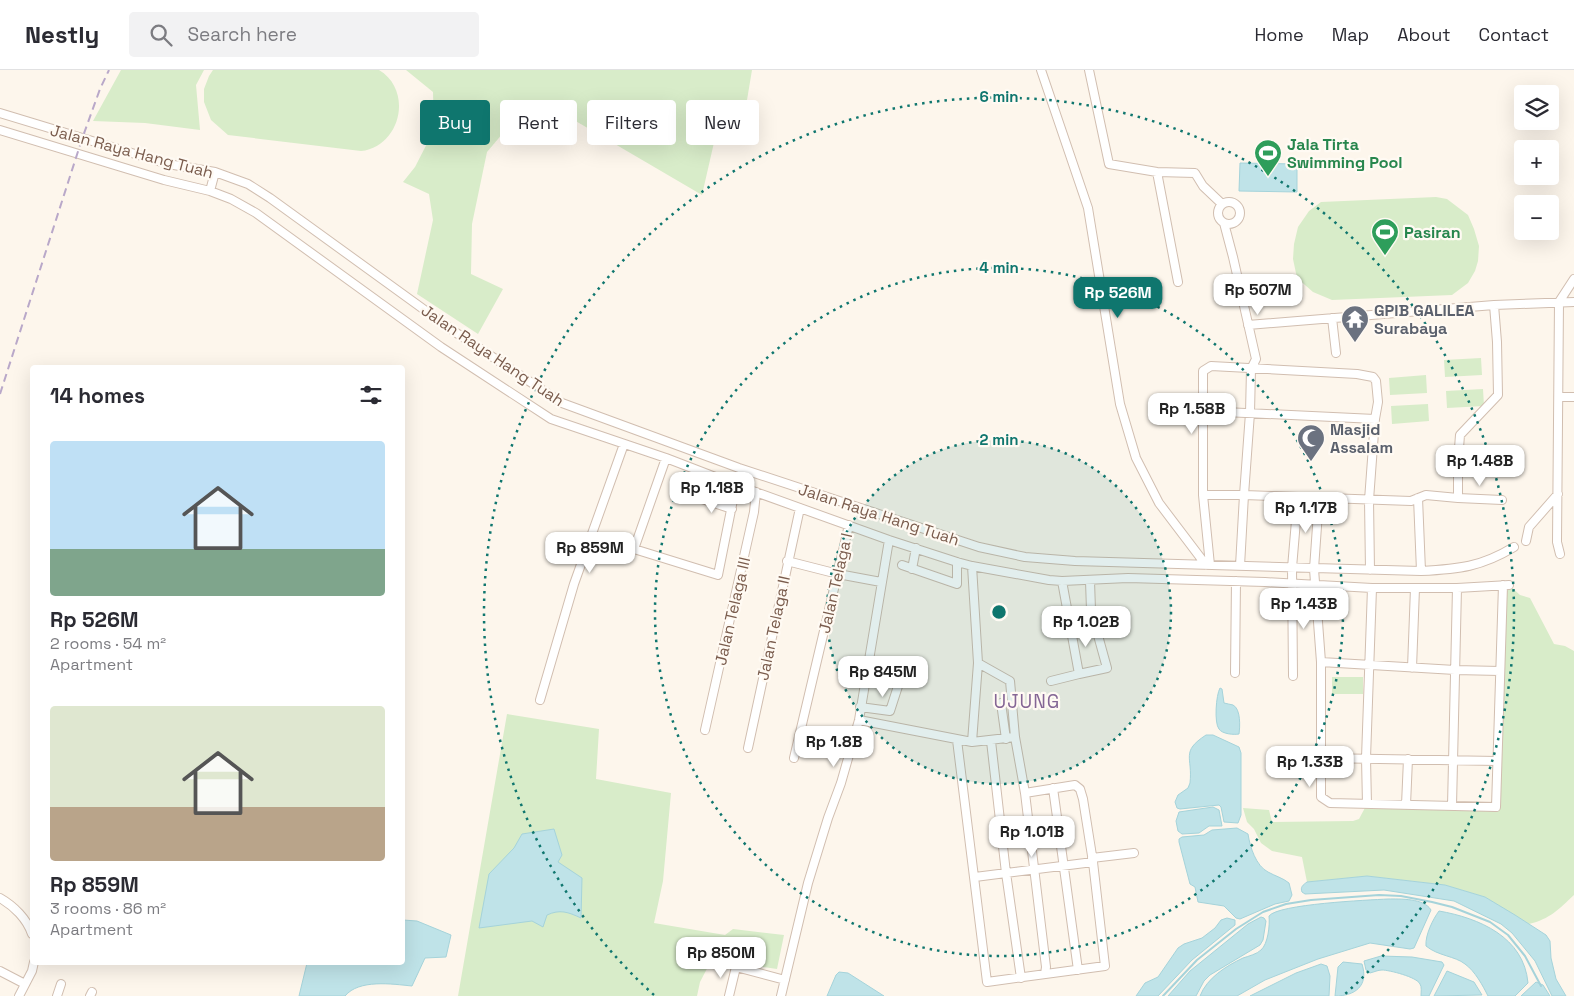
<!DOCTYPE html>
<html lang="en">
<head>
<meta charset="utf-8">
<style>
	:root { --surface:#fff; --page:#f2f2f3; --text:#2b2b33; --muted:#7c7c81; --line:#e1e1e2; --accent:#0f766e }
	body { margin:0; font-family:"Space Grotesk",sans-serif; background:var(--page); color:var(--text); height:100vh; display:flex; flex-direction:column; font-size:19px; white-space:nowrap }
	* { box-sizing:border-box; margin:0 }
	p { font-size:16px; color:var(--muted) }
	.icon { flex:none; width:28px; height:28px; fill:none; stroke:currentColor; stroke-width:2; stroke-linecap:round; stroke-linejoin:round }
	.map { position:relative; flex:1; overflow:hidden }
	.panel { position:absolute; left:30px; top:295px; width:375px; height:600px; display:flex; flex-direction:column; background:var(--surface); border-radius:5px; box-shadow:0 5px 20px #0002 }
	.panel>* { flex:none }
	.top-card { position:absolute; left:420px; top:30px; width:475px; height:45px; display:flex; gap:10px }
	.tools { position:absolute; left:1514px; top:15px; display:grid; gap:10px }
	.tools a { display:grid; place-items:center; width:45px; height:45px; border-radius:5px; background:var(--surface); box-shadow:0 5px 20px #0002; font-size:25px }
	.price { position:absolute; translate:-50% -42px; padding:0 11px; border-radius:10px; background:#fff; color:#222; font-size:16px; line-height:32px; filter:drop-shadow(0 1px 2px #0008) }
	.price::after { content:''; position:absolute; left:50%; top:30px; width:15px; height:11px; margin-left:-8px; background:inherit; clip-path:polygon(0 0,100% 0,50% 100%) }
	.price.active { background:var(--accent); color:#fff }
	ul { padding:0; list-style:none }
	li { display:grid; align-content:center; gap:10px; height:265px; padding:0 20px }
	li span { display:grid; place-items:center; height:155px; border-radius:5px; color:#555 }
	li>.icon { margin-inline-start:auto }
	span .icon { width:90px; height:90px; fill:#fffc; stroke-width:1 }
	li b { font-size:21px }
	h2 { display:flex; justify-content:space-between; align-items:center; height:60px; padding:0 20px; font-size:21px }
	.tag { padding:0 18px; border-radius:5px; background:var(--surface); box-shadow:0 5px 20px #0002; font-size:18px; line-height:45px }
	.tag.active { background:var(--accent); color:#fff }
	header { display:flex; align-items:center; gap:30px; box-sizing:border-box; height:70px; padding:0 25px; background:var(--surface); border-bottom:1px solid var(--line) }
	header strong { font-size:24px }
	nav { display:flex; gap:28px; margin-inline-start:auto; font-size:18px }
	.search { width:350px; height:45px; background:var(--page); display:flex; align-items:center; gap:12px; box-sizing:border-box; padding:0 18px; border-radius:5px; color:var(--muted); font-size:19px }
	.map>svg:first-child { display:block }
	.green { fill:#d8ecc9 }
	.water { fill:#bfe3e8; stroke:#a5d3da }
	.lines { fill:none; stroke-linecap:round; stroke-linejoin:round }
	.stream { stroke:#a5d3da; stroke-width:2 }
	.street-casing { stroke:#d1beb0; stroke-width:10 }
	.street { stroke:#fff; stroke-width:8 }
	.rail { stroke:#b9a8c9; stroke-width:2; stroke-dasharray:8 5; stroke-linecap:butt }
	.ring { fill:none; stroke:#0f766e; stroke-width:2.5; stroke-dasharray:2.5 5 }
	.labels { text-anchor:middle; stroke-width:4.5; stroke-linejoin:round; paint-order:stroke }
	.leisure-label { font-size:16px; font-weight:bold; fill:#27864d; stroke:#fffaf3; text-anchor:start }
	.street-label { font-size:16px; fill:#7a5c4d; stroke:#fffaf3 }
	.worship-label { font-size:16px; font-weight:bold; fill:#5b616d; stroke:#fffaf3; text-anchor:start }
	.quarter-label { font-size:19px; letter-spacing:1px; fill:#846695; stroke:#fffaf3 }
	.centre { fill:#0f766e; stroke:#fffaf3; stroke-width:2.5 }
	.ring-label { font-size:15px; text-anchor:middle; font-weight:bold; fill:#0f766e; stroke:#fffaf3; stroke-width:4.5; stroke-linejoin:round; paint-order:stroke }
</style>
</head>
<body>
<header>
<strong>Nestly</strong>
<div class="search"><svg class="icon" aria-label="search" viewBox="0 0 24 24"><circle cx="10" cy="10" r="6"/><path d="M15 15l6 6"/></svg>Search here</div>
<nav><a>Home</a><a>Map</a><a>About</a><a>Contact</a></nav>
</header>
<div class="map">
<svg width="1574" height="926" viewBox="0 0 1574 926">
	<rect width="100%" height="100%" fill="#fdf6ec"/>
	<!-- green -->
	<path class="green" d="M121,0H204L196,15L200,60L145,53L93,51Z
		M213,0H379C414,21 400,77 361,81L228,65L211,50L204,32V19L209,6Z
		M406,0H752L743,54L718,55L702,125L550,36L524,38L487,82L472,154L471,204L503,219L478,264L417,224L433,150L429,124L403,112L415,97L434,60L433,22Z
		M1436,127L1447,129L1468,145L1474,159L1479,176L1478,191L1475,201L1468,213L1452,225L1332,230L1313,222L1297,208L1293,189L1294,174L1298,157L1309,141L1321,132Z
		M1481,288L1482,305L1445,307L1444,290Z
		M1426,305L1427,323L1390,325L1389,308Z
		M1483,319L1484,336L1447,338L1446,321Z
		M1428,334L1429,351L1392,354L1391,336Z
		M1503,515H1509L1520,525L1530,528L1554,574L1565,576L1574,581V825C1559,839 1550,849 1529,854L1485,827L1445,815L1367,806L1307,812L1302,787L1272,781L1261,773L1254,759L1247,752L1243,738L1269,740L1272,752L1353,751L1359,749L1367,734L1496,737Z
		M1332,607H1363V624H1332Z
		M507,644L599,659L596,709L671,723L663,811L654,853L725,865L733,859L784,865L777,899L712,889L700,912L697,926H458Z"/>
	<!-- water -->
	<path class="water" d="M1240,93L1297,94V122L1239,121Z
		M1220,618L1222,619L1224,633C1227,634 1230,634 1233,635C1241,639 1240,657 1239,664C1234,665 1222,664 1219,659C1214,653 1216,625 1220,618Z
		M1206,665H1213L1239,677L1241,683V745L1238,753L1224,752L1221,737L1219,735L1180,739L1177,738L1175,732L1178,725L1188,718L1190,713C1193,687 1180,682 1206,665Z
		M1213,737L1219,740L1222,756H1209L1199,763L1182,764L1178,761L1176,751L1179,742Z
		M1237,758L1248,764C1250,777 1256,796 1268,802C1275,806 1283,808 1289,813L1292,825L1289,831L1275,834L1240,849L1236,848L1224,836L1198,832L1195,817L1190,814L1179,772V769L1182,767L1204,765L1212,760Z
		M554,759L562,785L558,792L582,808L581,848C568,842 560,839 547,845L543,857L532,851L479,858L489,804L514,778L522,764Z
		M1367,806L1445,815L1485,827L1515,845L1546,865L1550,871L1551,888L1556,909L1566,926H1552L1535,891L1512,863L1501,854L1454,831L1384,820L1305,824L1302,822C1300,817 1303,815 1307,812Z
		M1388,829C1400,829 1424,828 1431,840L1414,878L1410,879L1370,873L1318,889L1265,910L1237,926H1200C1207,908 1226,896 1243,888C1249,886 1257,884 1261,880C1268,874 1270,855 1269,846C1278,834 1368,830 1388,829Z
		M1439,841C1479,848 1524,867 1528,913L1515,926H1488C1483,916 1475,901 1465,894C1455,886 1438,886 1426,876C1425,865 1433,849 1439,841Z
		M1261,847L1264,848L1266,851L1263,870L1260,875L1210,905L1204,911L1196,926H1168L1190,901L1248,854Z
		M1227,848L1235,850V855L1192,890L1158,926H1136L1145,913L1158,907L1178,878L1184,874L1202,868L1215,858L1221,850Z
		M403,850L417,851L451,865L446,887L425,888L412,916C392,914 359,909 345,926H299L307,893L402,892Z
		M1381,886L1412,887L1442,892L1444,895L1429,926H1421C1421,922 1422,917 1420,914C1417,907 1389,900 1382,900C1378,900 1374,902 1370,903L1366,900L1364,891Z
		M1343,892L1362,894C1369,916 1355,926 1335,926L1338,897Z
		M1321,894L1327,896L1330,906L1329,926H1250L1296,903Z
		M1447,901L1474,912L1482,925L1434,926Z
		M839,902L848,903L884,926H827L836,905Z
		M1536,912L1543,915L1550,926H1521Z"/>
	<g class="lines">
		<!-- stream -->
		<path class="stream" d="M1163,926L1197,890L1236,859L1263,842L1286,834L1311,830L1379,825L1401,826L1432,832L1452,837L1490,852L1508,865L1525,886L1541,916"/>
		<!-- street casing -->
		<g class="street-casing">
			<path id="street" d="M1041,0L1088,138L1120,334L1136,388L1159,433L1206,495
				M1089,0L1109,94L1157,102L1195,103L1203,116L1222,134
				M0,43L168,94L215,102L248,114L270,128L455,262L562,333L739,398L979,477L1025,487L1075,491L1421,501C1459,499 1481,497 1514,477
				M0,60L164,110L210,121L231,129L256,143L441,277L551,349L666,388L736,415L889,470L957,492L972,496L1049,510L1062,511L1128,508L1265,512L1372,518H1457L1509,515
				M1157,102L1178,212
				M210,121L215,102
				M1218 143a11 11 0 1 1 22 0a11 11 0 1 1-22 0Z
				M1224,153L1233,187L1256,289L1251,299L1250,343L1244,425L1411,431L1426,425L1458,428V391L1460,365L1498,325L1497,272L1494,235L1574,232
				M1332,248L1336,283
				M1248,255L1494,235
				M1559,327H1574
				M1203,341L1375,349
				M666,388L634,479L718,505L736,415
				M1203,425H1244L1240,496
				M699,428L732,439
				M1319,428L1314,499L1321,592V727L1330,733L1496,737L1503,515
				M1418,428L1421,501
				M1458,428L1502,430
				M1526,471L1529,457L1558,424
				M1560,484L1557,472L1559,232L1574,209
				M787,491L838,504L881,512
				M902,495L957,514V492
				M1210,495L1203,425V301L1211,296L1357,304L1373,307L1376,311L1378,332L1375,349L1369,430L1370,500
				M972,496L978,593L1010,611L1015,667L1025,723L1046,897L1045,904
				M912,499L916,478
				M1069,543L1091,540
				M1321,592L1455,600L1500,601
				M1412,598L1415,518
				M1235,603L1236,511
				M1079,604L1107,598L1091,540L1090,511
				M1293,606L1292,498L1298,427
				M1051,611L1079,604L1062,511
				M540,630L574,514L624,374
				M1001,633L1006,669
				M860,637L890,641L900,610
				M859,650L972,672L1015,667
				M705,660L754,442L756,422
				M957,670L987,912L1105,896L1093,792L1083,729L1080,719L1075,715L1025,723
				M991,671L1006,803L1021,908
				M972,672L978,593
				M748,678L800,438
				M794,688L849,455
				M1321,688L1497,691
				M1053,718L1078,900
				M1367,734L1366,688L1372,518
				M1406,735L1408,689
				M1452,736L1457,518
				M1092,788L1134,783
				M975,807L1093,792
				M0,828C14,836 27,849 32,864
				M0,901L25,914
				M19,926L32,901L34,892
				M57,926L61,914
				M90,926L92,922
				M729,926L736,897L785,910
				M781,926L808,813L828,748L841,713L859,650L889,470"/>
		</g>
		<!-- street -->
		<use href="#street" class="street"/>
		<!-- rail -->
		<path class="rail" d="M0,324L82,69L100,19L109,0"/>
	</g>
	<!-- distance rings -->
	<circle cx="999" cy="542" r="172" fill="#0f766e" fill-opacity=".12"/>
	<g class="ring">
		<circle cx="999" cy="542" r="172"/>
		<circle cx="999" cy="542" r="344"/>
		<path d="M654 925A515 515 0 1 1 1344 925"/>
	</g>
	<!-- icons -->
	<defs>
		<g id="stadium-pin" transform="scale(1.4375)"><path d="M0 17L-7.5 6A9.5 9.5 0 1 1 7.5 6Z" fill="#2e9e5b" stroke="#fffaf3"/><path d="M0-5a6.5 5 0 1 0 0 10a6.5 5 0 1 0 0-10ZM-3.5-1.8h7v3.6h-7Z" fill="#fff"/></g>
		<g id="temple-pin" transform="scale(1.4375)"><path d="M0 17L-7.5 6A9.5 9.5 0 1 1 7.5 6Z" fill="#6b7280" stroke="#fffaf3"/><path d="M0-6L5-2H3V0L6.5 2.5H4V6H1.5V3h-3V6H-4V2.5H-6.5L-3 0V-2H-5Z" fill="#fff"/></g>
		<g id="mosque-pin" transform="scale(1.4375)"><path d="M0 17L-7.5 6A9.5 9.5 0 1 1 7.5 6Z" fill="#6b7280" stroke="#fffaf3"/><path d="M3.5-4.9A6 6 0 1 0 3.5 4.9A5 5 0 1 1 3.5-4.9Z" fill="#fff"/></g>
	</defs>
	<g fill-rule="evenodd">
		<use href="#stadium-pin" x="1268" y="83"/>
		<use href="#stadium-pin" x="1385" y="162"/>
		<use href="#temple-pin" x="1355" y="249"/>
		<use href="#mosque-pin" x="1311" y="368"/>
	</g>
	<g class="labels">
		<!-- leisure labels -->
		<g class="leisure-label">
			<text x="1287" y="80">Jala Tirta<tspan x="1287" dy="18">Swimming Pool</tspan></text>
			<text x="1404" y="168">Pasiran</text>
		</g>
		<!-- street labels -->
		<g class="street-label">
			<text transform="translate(132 81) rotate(15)" y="6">Jalan Raya Hang Tuah</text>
			<text transform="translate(493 285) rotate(34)" y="6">Jalan Raya Hang Tuah</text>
			<text transform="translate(879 444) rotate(18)" y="6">Jalan Raya Hang Tuah</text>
			<text transform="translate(835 513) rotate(-77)" y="6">Jalan Telaga I</text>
			<text transform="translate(732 541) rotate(-77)" y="6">Jalan Telaga III</text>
			<text transform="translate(773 558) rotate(-78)" y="6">Jalan Telaga II</text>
		</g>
		<!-- worship labels -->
		<g class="worship-label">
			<text x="1374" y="246">GPIB GALILEA<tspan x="1374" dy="18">Surabaya</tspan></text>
			<text x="1330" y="365">Masjid<tspan x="1330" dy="18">Assalam</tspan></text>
		</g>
		<!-- quarter labels -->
		<g class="quarter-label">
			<text x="1027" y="638">UJUNG</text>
		</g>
	</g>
	<circle cx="999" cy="542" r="8" class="centre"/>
	<g class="ring-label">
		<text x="999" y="32">6 min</text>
		<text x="999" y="203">4 min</text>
		<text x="999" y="375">2 min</text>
	</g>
</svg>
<div class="tools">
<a><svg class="icon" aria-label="layers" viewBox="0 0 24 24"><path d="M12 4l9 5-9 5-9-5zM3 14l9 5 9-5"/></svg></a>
<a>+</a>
<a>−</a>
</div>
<b class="price" style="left:1258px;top:246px">Rp 507M</b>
<b class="price active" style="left:1118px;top:249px">Rp 526M</b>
<b class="price" style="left:1192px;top:365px">Rp 1.58B</b>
<b class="price" style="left:1480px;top:417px">Rp 1.48B</b>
<b class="price" style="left:712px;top:444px">Rp 1.18B</b>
<b class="price" style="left:1306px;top:464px">Rp 1.17B</b>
<b class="price" style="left:590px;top:504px">Rp 859M</b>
<b class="price" style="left:1304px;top:560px">Rp 1.43B</b>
<b class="price" style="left:1086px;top:578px">Rp 1.02B</b>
<b class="price" style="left:883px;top:628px">Rp 845M</b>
<b class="price" style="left:834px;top:698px">Rp 1.8B</b>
<b class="price" style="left:1310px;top:718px">Rp 1.33B</b>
<b class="price" style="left:1032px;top:788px">Rp 1.01B</b>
<b class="price" style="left:721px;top:909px">Rp 850M</b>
<div class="top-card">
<a class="tag active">Buy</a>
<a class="tag">Rent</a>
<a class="tag">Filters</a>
<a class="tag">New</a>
</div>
<section class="panel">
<h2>14 homes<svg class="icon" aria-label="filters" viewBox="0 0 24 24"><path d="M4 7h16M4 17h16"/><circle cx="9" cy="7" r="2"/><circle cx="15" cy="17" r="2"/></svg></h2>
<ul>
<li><span style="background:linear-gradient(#bfe0f5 70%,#7fa58c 0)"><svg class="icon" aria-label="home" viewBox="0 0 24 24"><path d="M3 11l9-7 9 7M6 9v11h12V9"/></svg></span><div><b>Rp 526M</b><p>2 rooms · 54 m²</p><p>Apartment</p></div></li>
<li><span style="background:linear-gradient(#dfe7d0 65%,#b9a48a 0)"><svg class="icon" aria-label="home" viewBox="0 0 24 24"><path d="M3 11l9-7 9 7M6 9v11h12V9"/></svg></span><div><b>Rp 859M</b><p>3 rooms · 86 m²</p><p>Apartment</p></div></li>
</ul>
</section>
</div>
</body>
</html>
